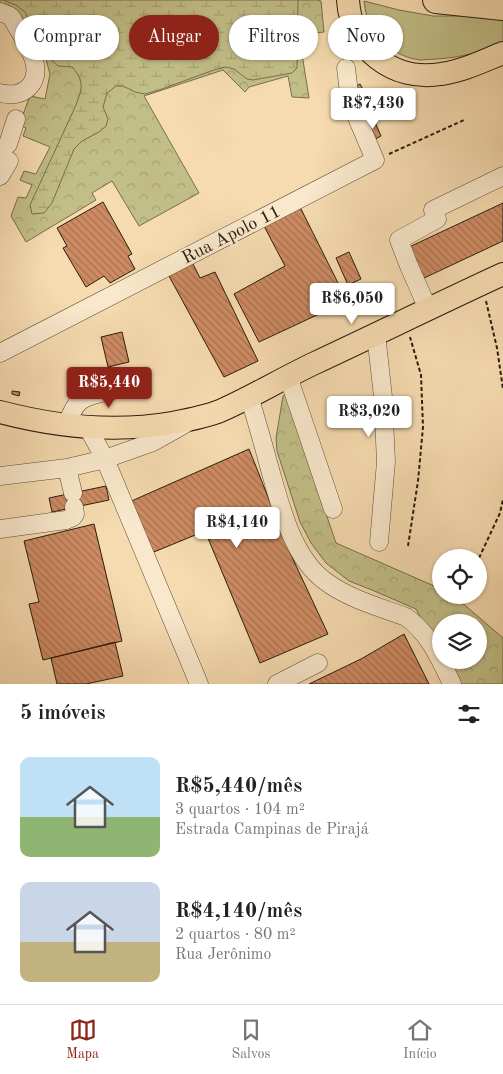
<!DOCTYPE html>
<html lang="pt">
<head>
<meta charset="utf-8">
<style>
	:root { --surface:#fff; --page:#f6f6f6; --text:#222; --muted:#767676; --line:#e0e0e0; --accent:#8f2418 }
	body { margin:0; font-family:"Old Standard TT",serif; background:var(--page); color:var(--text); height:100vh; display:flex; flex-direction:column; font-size:19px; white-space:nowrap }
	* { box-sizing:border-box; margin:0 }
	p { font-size:16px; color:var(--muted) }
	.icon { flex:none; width:28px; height:28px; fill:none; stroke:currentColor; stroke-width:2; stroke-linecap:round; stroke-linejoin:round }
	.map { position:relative; height:684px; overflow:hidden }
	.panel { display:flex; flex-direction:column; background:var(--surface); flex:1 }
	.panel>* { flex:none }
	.banner { position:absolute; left:15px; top:15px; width:474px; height:45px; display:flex; gap:10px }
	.fabs { position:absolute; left:432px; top:549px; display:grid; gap:10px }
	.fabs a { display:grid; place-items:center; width:55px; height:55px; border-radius:50%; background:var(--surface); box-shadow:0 1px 4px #0004; font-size:25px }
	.price { position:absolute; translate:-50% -42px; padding:0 11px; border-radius:5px; background:#fff; color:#222; font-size:16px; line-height:32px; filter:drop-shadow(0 1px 2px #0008) }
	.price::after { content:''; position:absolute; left:50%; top:30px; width:15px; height:11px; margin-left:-8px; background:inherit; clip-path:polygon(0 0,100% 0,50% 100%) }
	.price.selected { background:var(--accent); color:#fff }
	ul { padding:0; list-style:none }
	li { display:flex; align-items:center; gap:15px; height:125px; padding:0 20px }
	li span { display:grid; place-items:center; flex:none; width:140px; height:100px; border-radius:10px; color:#555 }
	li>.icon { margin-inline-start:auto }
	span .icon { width:60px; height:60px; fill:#fffc; stroke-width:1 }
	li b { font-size:21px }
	h2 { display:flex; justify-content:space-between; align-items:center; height:60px; padding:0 20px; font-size:21px }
	.pill { padding:0 18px; border-radius:22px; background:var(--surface); box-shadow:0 1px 4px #0004; font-size:18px; line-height:45px }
	.pill.selected { background:var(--accent); color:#fff }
	.dock { display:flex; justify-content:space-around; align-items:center; height:70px; border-top:1px solid var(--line); background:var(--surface); font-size:14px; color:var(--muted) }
	.dock a { display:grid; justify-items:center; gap:2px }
	.dock .selected { color:var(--accent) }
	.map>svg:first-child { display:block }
	.grass { fill:#c2be87; stroke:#766e4b }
	.forest { fill:url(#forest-crowns); stroke:#766e4b }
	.wetland { fill:url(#wetland-marsh); stroke:#766e4b }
	.building { fill:url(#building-back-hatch); stroke:#291d0f }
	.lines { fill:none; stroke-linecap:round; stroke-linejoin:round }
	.minor-casing { stroke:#5c4c37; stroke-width:19 }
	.major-casing { stroke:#291d0f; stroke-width:24 }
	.highway-casing { stroke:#291d0f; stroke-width:28 }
	.path { stroke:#291d0f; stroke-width:2; stroke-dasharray:4 2.5; stroke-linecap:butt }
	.minor { stroke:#f9e8cc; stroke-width:18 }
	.major { stroke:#f6dbb0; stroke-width:22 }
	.highway { stroke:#f6dbb0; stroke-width:26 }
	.labels { text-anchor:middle; stroke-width:4; stroke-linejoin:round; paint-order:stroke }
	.street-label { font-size:18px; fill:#291d0f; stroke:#f9e8cc }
</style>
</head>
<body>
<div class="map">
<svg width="503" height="684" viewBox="0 0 503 684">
	<defs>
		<pattern id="forest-crowns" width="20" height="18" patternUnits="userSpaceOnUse" patternTransform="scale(1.25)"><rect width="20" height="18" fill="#c2be87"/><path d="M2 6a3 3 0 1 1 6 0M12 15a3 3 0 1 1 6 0" fill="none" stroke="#a7a373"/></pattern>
		<pattern id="wetland-marsh" width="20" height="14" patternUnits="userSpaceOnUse" patternTransform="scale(1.25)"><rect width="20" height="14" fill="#c2be87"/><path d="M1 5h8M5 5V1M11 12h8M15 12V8" fill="none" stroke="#a7a373"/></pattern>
		<pattern id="building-back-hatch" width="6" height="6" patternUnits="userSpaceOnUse" patternTransform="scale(1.25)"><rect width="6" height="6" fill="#ce8b63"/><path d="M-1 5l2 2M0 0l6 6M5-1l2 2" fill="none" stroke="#a77150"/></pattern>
	</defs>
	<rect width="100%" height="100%" fill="#f6dbb0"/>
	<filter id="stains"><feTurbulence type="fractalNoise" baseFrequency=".004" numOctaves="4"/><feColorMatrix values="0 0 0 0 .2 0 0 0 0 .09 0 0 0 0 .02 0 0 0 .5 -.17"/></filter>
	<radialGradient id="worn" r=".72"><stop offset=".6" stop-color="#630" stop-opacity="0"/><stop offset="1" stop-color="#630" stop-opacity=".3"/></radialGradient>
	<!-- grass -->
	<path class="grass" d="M364,1L399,10L433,16H503V43C482,52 459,58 436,59C431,59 425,60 420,60C395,57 375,39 367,16C365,11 365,6 364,1Z"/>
	<!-- forest -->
	<path class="forest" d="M0,0H318L321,1L324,32L299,35L309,98L292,97L288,76L249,87L245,92L223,70L144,96L199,193L139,226L112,181L92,193L96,200L26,242L11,216L18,197L26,198L32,185L20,180L24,171L36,174L50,147L23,136L26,128L19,125L30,96L45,99L50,74L45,56L15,13L0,5Z
		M288,393L301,441L336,543L441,589V595H453L503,638V684H456L443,660H479V622H441V657L416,609L372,590L349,581L326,563L311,543L300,522L277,451L276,438L283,396Z"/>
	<!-- wetland -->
	<path class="wetland" d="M3,0H298L297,68L292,73L253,80L247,79L234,69L226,67L214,70L159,90L145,94L135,92L123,86H116L107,93L103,107L108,119L106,126L99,132L82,141L74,149L52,203L44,213L32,214L30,205L76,105C82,89 85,81 72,67L58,66L47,56L25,12L16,5Z"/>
	<!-- building -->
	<path class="building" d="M360,84L365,93L354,99L349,90Z
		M374,120L381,136L372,141L365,125Z
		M103,202L132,254L128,256L135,269L110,283L104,276L86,287L63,248L67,246L57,228Z
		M503,203V241L422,279L407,248Z
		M300,207L347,301L259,342L234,294L285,266L264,226Z
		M349,252L361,279L348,285L336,258Z
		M192,262L200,278L215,272L258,361L224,377L169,276Z
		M122,332L129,362L108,367L101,337Z
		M12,391L20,392L19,396L12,394Z
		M249,449L291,555L328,634L260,663L205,531L149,554L127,503Z
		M106,486L109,500L52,512L49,498Z
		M94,524L122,641L43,660L29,604L39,602L24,541Z
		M404,634L429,684H309L361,659Z
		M115,642L123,676L86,684H57L51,658Z"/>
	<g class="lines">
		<!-- minor casing -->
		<g class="minor-casing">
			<path id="minor" d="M0,12L10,16L13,20C23,39 47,68 29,87C20,96 11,95 0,93
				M0,152L8,144L16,119
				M0,176L9,161
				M428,309L409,266L399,240L437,219L433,210L503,176
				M376,334L383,397L386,462L379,542
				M0,353L375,160L358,120L349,93L346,68
				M288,376L333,509
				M249,396C256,419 263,443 269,466C280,504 292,557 325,581C349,599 379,607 406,617C429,633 440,659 452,684
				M67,426C75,396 85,397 113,390
				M88,428L105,459L199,684
				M67,468L73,493
				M0,476L67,468L105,459L153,442L185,424
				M0,529L66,520L73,517L75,514L74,507
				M277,684L318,663"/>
		</g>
		<!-- major casing -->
		<g class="major-casing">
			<path id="major" d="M348,0C351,49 393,82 441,74C463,71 483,61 503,53
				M0,412C57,427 113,433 172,423C188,420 205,417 220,411C252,397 283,378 315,363C377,334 440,303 503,274"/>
		</g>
		<!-- highway casing -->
		<g class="highway-casing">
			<path id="highway" d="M436,0L503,7"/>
		</g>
		<!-- path -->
		<path class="path" d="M389,154L464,120
			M486,301L497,348L503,389
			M408,546L418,481L423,427L421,375L410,337
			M479,558L500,513L503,499"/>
		<!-- minor -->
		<use href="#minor" class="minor"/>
		<!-- major -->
		<use href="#major" class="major"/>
		<!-- highway -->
		<use href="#highway" class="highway"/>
	</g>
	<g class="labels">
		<!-- street labels -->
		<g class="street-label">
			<text transform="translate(231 234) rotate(-27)" y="6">Rua Apolo 11</text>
		</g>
	</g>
	<rect width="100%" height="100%" filter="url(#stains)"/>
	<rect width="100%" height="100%" fill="url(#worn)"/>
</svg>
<div class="fabs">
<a><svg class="icon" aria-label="locate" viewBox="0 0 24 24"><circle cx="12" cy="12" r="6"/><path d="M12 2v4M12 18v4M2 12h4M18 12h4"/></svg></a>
<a><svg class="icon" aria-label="layers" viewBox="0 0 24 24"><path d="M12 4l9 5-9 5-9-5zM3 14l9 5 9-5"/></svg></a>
</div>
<b class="price" style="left:373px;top:130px">R$7,430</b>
<b class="price" style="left:352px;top:325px">R$6,050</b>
<b class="price selected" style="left:109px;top:409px">R$5,440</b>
<b class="price" style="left:369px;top:438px">R$3,020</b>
<b class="price" style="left:237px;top:549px">R$4,140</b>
<div class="banner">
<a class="pill">Comprar</a>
<a class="pill selected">Alugar</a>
<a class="pill">Filtros</a>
<a class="pill">Novo</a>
</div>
</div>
<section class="panel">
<h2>5 imóveis<svg class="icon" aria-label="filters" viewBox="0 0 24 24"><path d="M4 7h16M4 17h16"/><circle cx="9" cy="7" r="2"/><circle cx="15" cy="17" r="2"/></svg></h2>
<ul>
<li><span style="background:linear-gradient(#bfe0f5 60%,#8fb573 0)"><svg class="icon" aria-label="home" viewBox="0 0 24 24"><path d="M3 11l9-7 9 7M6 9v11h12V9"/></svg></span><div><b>R$5,440/mês</b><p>3 quartos · 104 m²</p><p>Estrada Campinas de Pirajá</p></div></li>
<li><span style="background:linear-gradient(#c9d6e8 60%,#c2b280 0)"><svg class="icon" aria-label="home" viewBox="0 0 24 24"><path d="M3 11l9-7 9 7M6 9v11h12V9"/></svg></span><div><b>R$4,140/mês</b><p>2 quartos · 80 m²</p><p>Rua Jerônimo</p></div></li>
</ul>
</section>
<nav class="dock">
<a class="selected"><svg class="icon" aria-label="map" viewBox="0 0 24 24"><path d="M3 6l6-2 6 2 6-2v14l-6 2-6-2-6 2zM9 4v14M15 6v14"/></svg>Mapa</a>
<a><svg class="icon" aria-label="saved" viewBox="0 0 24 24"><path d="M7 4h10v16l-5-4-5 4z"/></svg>Salvos</a>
<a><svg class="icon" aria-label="home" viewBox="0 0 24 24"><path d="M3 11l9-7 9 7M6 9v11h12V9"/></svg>Início</a>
</nav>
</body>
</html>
